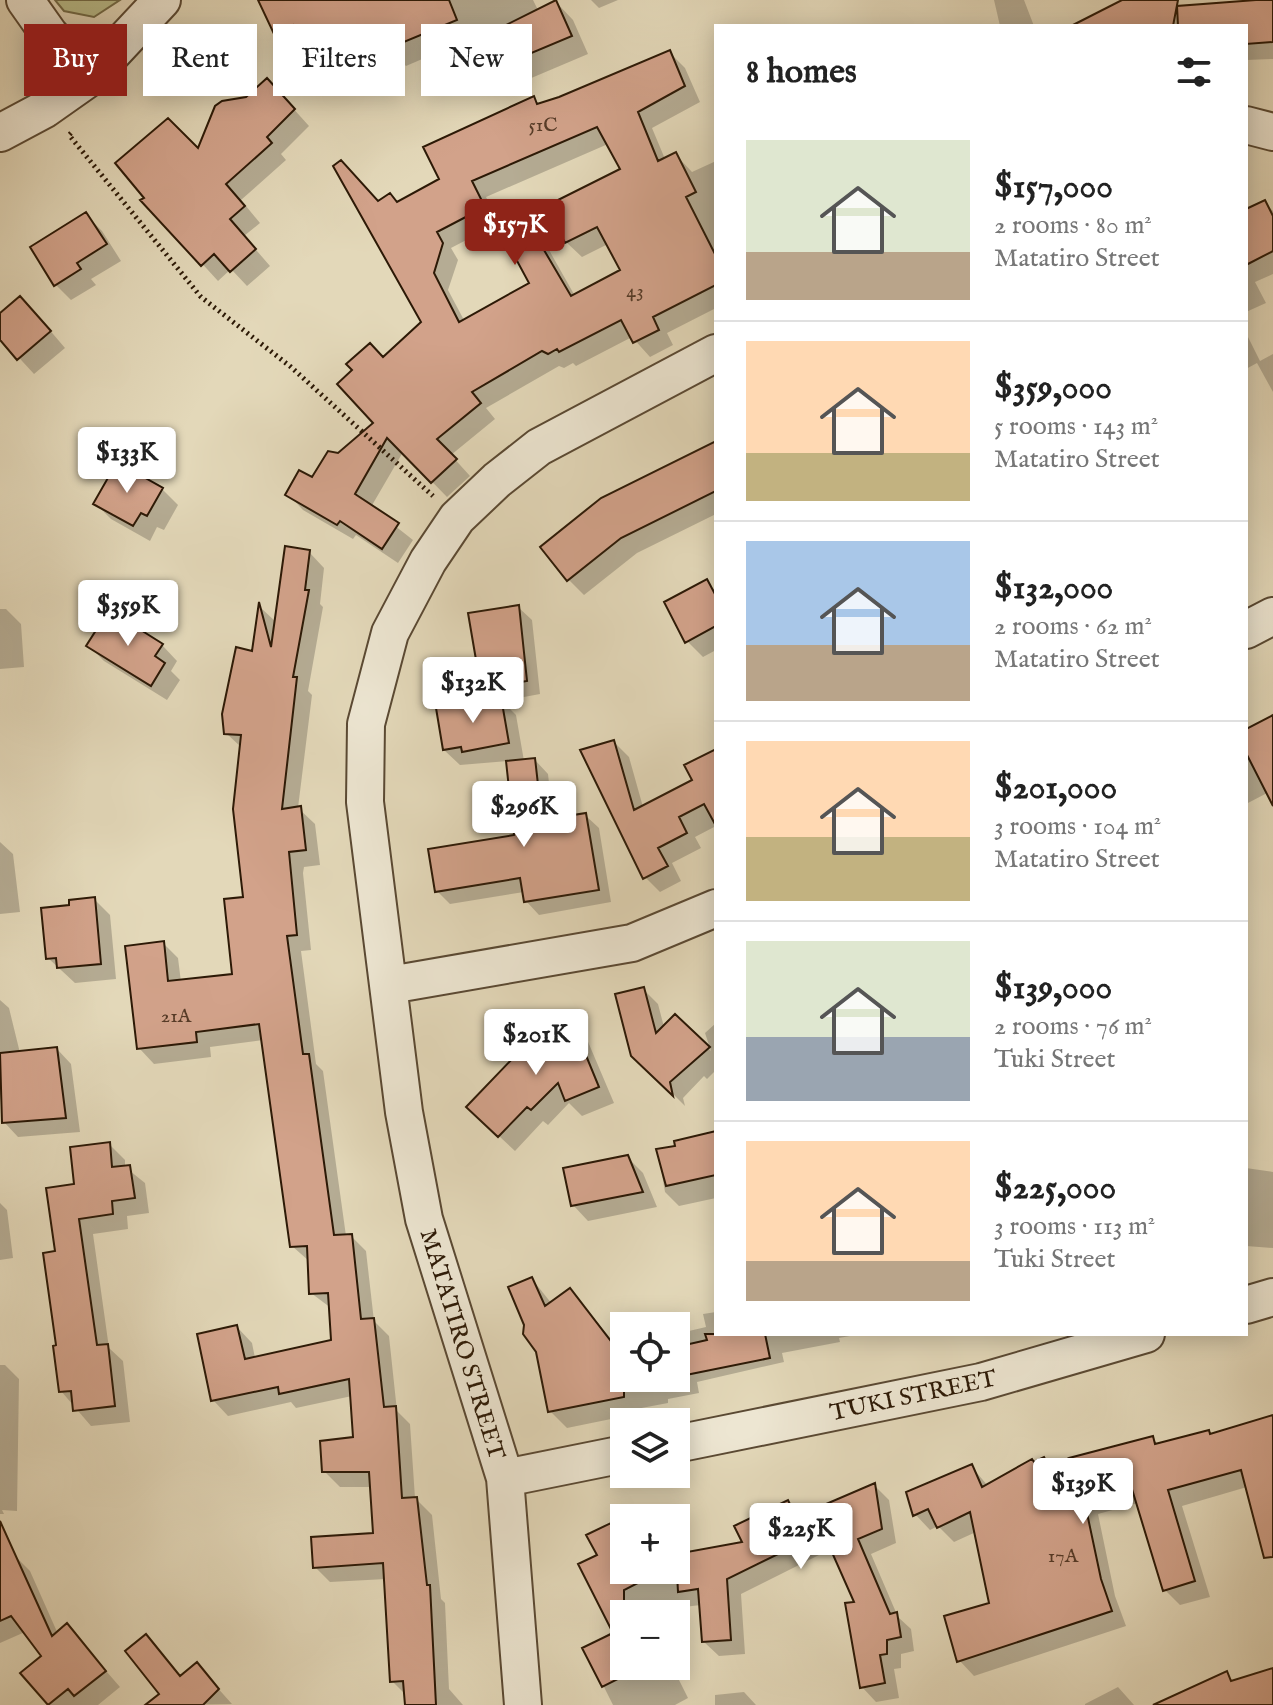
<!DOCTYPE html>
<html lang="en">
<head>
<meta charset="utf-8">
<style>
	:root { --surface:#fff; --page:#f6f6f6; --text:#222; --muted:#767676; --line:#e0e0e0; --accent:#8f2418 }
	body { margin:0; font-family:"IM FELL English",serif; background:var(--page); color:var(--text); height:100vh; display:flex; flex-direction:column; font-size:30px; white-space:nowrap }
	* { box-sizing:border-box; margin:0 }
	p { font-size:26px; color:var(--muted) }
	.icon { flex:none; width:44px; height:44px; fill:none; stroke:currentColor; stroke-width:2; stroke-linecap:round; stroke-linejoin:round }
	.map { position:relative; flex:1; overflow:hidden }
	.panel { position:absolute; left:714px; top:24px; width:534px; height:1312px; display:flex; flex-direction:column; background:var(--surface); border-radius:0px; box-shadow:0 4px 20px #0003 }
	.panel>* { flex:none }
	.hud { position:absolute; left:24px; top:24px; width:570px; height:72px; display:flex; gap:16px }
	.controls { position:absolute; left:610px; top:1312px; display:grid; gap:16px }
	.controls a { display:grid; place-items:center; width:80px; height:80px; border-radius:0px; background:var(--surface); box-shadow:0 4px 20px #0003; font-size:40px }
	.price { position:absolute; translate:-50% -68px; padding:0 18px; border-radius:8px; background:#fff; color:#222; font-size:26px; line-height:52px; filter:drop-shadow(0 2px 4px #0008) }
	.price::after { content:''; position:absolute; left:50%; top:48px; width:24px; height:18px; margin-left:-12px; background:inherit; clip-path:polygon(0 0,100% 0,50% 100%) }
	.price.active { background:var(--accent); color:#fff }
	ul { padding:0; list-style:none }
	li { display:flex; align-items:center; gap:24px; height:200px; padding:0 32px }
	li+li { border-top:2px solid var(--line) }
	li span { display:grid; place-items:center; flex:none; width:224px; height:160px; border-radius:0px; color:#555 }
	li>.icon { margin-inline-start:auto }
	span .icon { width:96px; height:96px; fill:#fffc; stroke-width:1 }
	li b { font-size:34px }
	h2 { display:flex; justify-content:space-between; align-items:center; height:96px; padding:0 32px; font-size:34px }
	.tag { padding:0 28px; border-radius:0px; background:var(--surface); box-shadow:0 4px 20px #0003; font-size:28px; line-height:72px }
	.tag.active { background:var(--accent); color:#fff }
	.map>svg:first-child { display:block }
	.green { fill:#b9bd8b; stroke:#726b48; stroke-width:2 }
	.shadow { fill:#0003; fill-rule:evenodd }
	.building { fill:#d2a28a; stroke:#2c1906; stroke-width:2; fill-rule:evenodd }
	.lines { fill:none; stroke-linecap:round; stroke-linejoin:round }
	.street-casing { stroke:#5a4933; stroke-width:40 }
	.path { stroke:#2c1906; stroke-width:5; stroke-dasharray:2 4; stroke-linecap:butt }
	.street { stroke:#ede6d2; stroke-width:36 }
	.labels { text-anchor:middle; stroke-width:6; stroke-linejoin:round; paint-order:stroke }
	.number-label { font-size:20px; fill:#563b27 }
	.street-label { font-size:24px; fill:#2c1906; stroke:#ede6d2 }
</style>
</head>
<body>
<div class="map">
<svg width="1273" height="1705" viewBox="0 0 1273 1705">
	<rect width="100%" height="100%" fill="#e3d8b9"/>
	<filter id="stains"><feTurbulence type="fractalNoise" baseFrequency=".0025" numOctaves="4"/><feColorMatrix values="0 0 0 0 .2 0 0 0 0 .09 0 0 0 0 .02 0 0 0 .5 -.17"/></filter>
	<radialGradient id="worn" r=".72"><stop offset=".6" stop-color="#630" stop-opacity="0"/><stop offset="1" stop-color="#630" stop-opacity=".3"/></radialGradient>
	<!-- green -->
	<path class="green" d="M55,0H120L94,17L64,11Z"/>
	<!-- shadow -->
	<path class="shadow" d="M278,0H533L538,10L556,2L573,20L588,54L529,79L512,61L497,27L406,66L395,55L333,84L316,67L305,45L293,50L276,33Z
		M591,0H618L599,8Z
		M994,0H1024L1034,26H1000Z
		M1273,1V59L1246,60V26H1116L1115,14Z
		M669,52L685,68L700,102L652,128L665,159L675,154L692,172L716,161V308L667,333L673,345L650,357L632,337L576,366L573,363L564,368L559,366L486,408L495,419L451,455L470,476L447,497L403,452L371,507L413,540L398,563L356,535L353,539L303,510L288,494L313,480L376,423L423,322L379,203L398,204L441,180L533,99L540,105ZM608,144L622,170L566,242L582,257L608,244L622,271L575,296L549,250L534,235L532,284L465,322L448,290L458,260L451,248L499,223L486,197Z
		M282,96L309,126L281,154L286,160L241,200L260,223L244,236L270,266L247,286L231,269L218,281L144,200L199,152Z
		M1264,202L1273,211V274L1255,282L1266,303L1246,312V211Z
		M86,215L102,231L121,261L91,279L96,285L71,300L56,285Z
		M36,314L65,348L34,374L0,337V316Z
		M1246,333L1260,361L1273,354V392L1257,363L1246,369Z
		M716,442V514L637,553L584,595L569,580Z
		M162,489L178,505L164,530L157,527L150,541L111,519L95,503Z
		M309,552L324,568L320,604L323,607L308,691L312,695L298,808L315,824L320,865L304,867L303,873L311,950L301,951L316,1064L323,1071L346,1236H351L366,1251L374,1321L389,1336L397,1411L410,1424L415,1498L432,1515L441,1599L445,1603L449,1689L463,1705H407L406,1695L392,1681L386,1579L330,1582L315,1567L375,1535L372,1487H340L324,1471L355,1439L352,1396L296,1408L291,1402L228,1416L213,1400L237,1327L252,1343L255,1358L333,1342L331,1308L311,1293L309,1261L292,1246L263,1040L210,1047L211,1057L154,1064L139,1048L163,943L178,958L181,982L234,976L245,899L242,748L226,733L254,653L260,607L277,623Z
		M706,582L716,591V650L703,657L687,641Z
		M518,607L532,620L540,694L502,701L516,715L524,761L535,760L548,774L553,820L585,815L599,828L611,902L539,915L526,901L524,892L450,904L437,891L516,836L508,761L460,765L444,750L494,700L483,688Z
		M0,609H6L21,624L24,667L0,669Z
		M162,645L177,661L171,671L180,680L167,700L104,661L89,646Z
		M1273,719V790L1246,804V733Z
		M614,742L629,757L643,807L695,781L716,751V826L695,837L701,848L672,863L681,881L660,892L645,877Z
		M0,842L13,854L20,912L0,914Z
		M94,899L110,915L116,979L75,983L48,958L71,907Z
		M643,989L658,1004L664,1027L675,1017L711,1051L705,1033L716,1023V1070L707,1079L704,1076L683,1098L685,1106L633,1054Z
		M0,1000L9,1008L20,1053L57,1049L71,1064L80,1132L18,1137L4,1122L0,1094Z
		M571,1022L586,1037L614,1103L582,1116L569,1103L548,1125L543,1121L515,1151L485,1123Z
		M716,1134V1198L679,1206L665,1192L658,1151Z
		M109,1144L125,1160V1167L145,1183L149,1213L127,1216L128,1229L93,1234L109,1348L123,1361L130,1422L91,1426L61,1391L57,1253L77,1186Z
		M627,1157L643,1173L657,1207L588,1221L573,1205Z
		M1246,1168L1273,1172V1248L1246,1246Z
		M0,1203L7,1210L13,1258L0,1260Z
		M532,1279L552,1304L570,1290L617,1346L624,1345V1378H676V1334L706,1327L703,1314L716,1312V1334H861L839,1338L840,1342L782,1353L784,1362L697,1382L699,1393L668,1399V1403L615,1413L616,1418L567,1428L550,1411Z
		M0,1365H5L19,1379L17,1511L2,1510L4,1514H0Z
		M1273,1417V1551L1247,1487L1182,1506L1210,1597L1180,1605L1165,1590L1138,1503L1098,1514L1115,1596L1126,1626L974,1676L959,1660L991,1604L976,1532L954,1542L938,1526L930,1530L915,1514L971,1466L988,1486L1044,1459L1053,1469L1152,1438L1159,1445L1208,1432L1211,1435Z
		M874,1485L889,1500L896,1543L871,1554L898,1617L911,1629L914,1651L901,1654V1668L894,1669L899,1698L876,1702L862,1687L857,1603L833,1548L741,1594L745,1654L719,1656L704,1642L701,1605L624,1614V1666H672L688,1698L675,1705H613L585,1649L614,1630L600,1556L610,1525L624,1539V1570H676V1556L745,1544L787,1502L802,1517Z
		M14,1555L30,1571L58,1634L67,1626L120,1687L98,1705H50L23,1673L44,1656L25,1632L0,1643V1562Z
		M146,1636L182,1677L197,1665L232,1704L171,1705Z
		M1118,1687L1134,1705H1085V1704Z
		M744,1692L756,1705H715V1695Z"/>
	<!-- building -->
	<path class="building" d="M258,0H449L457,20L387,49L382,36L314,68L293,25L274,34Z
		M556,0L572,36L510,62L496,30Z
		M1122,0H1178L1173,26H1071Z
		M1256,0H1273V42L1246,44V26H1178L1177,6Z
		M670,50L685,86L638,112L658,161L676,152L696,192L686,197L716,256V285L653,317L659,330L633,343L621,320L559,352L557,349L548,354L542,351L472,392L481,403L437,439L457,459L431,483L387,438L355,494L399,523L382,549L340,521L337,525L285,495L299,470L312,477L328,451L338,453L373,423L337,384L352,370L346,364L370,343L383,357L421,322L333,166L341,160L378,201L390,193L397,202L439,179L423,147L534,96L537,104L559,97ZM597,127L620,169L546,206L565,243L597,227L620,270L571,296L534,233L509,246L529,283L459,322L434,273L443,243L437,232L485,207L472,181Z
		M267,78L295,109L267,137L272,143L226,184L245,206L230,219L256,249L230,272L214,254L201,266L140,200L144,198L115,163L168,118L198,148L215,106L222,101L246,97Z
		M1265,200L1273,216V251L1246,265V209Z
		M86,212L107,244L77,263L81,269L54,286L30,247Z
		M20,296L51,331L17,360L0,340V313Z
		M716,441V491L621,538L567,581L540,547L601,498Z
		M117,462L163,488L147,516L141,513L133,526L93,504Z
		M285,546L310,550L305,590H309L293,677H297L282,809L301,806L306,850L289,852L297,935L287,936L303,1054H309L334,1235L352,1234L361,1319L374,1318L384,1407L396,1406L402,1498L417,1497L427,1585H430L436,1705H405L403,1681L390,1682L383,1563L313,1568L311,1537L373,1533L369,1472H322L320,1441L353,1437L349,1379L279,1394L278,1387L211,1401L197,1334L237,1325L245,1359L331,1340L328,1293L309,1294L307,1246L290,1247L259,1024L196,1032L197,1042L137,1049L125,946L164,941L168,981L232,974L224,899L243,897L233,809L241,735L224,734L222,714L236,647L252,651L259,602L271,647Z
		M707,579L716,596V626L685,643L664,602Z
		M519,605L527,681L481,689L468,613Z
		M109,610L163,644L155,656L165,663L151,686L86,646Z
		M501,697L509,743L462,752L461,747L443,750L436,708Z
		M1273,715V806L1246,753V729Z
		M614,740L634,810L692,780L684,765L716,749V826L704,804L679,817L687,833L658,848L668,866L643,879L580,750Z
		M535,758L542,820L586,813L599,890L524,902L520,878L435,892L428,849L514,835L506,761Z
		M95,897L101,964L57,968L56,958L46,959L41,908L69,905V900Z
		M644,987L656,1033L675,1014L710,1047L670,1082L673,1096L631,1056L615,994Z
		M571,1019L599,1087L565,1101L558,1083L531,1110L527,1107L498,1137L466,1107L537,1033Z
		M57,1047L66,1118L2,1123L0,1053Z
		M716,1131V1175L666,1186L656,1149L675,1146L674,1141Z
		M110,1142L112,1167L130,1165L135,1198L112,1201L113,1214L79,1219L97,1345L108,1344L115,1406L73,1411L71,1391L59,1392L53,1346L56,1345L43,1253L55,1251L46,1188L74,1184L70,1147Z
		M628,1155L643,1192L571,1206L563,1168Z
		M532,1277L545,1306L570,1288L614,1345L624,1342V1397L548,1412L536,1352L523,1334L524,1325L508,1287Z
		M705,1334H765L770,1358L676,1377V1347L707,1340Z
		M1273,1415V1557L1264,1558L1241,1470L1168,1490L1195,1581L1163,1591L1131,1486L1084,1499L1101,1579L1112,1611L957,1662L944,1616L989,1603L970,1512L937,1528L928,1509L913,1516L906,1492L972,1464L982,1487L1032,1459L1034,1462L1044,1457L1050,1468L1069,1458L1153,1436L1155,1444L1209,1430L1210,1434Z
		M875,1483L882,1529L858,1539L890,1614L897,1612L901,1637L887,1640V1654L880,1655L885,1683L860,1688L845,1603L854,1602L823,1532L727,1579L731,1640L702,1642L698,1589L678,1592L676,1554L742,1542L734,1526L788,1500L796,1517Z
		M0,1521L52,1636L67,1623L106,1671L74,1696L68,1689L48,1705L20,1673L41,1656L11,1616L0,1621Z
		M611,1523L620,1543L624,1541V1570H663L624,1590V1676L602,1687L582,1648L613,1633L578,1564L597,1555L586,1535Z
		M146,1634L180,1676L197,1662L219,1689L203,1705H145L159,1694L125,1651Z
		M1273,1668V1705H1153L1227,1671L1231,1681Z"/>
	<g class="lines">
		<!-- street casing -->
		<g class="street-casing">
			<path id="street" d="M25,0L49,34L89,78
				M1246,125L1273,132
				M0,133L45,109L89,78L162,0
				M1246,630L1273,616
				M390,985L632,943L716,908
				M1246,1305L1273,1297
				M676,1444L981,1382L1146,1334
				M505,1478L624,1454
				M523,1705L505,1478L424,1219L404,1112L365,802L366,724L390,633L428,561L457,518L497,480L539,447L716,353"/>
		</g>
		<!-- path -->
		<path class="path" d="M71,133L69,135L201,297L291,367L433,496"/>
		<!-- street -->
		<use href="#street" class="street"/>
	</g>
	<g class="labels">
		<!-- number labels -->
		<g class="number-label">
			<text x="543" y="131">51C</text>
			<text x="635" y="297">43</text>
			<text x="176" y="1022">21A</text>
			<text x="1063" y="1562">17A</text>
		</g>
		<!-- street labels -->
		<g class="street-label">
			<text transform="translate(463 1344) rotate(73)" y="8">MATATIRO STREET</text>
			<text transform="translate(913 1395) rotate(-12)" y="8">TUKI STREET</text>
		</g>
	</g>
	<rect width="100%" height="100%" filter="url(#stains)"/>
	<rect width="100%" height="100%" fill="url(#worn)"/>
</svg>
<div class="controls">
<a><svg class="icon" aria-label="locate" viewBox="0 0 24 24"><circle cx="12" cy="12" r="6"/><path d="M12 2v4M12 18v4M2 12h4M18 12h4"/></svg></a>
<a><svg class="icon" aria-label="layers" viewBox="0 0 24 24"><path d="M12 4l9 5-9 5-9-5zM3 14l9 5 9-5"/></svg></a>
<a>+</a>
<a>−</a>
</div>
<b class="price active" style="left:515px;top:267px">$157K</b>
<b class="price" style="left:127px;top:495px">$133K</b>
<b class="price" style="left:128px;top:648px">$359K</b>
<b class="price" style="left:473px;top:725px">$132K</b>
<b class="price" style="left:524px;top:849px">$296K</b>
<b class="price" style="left:536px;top:1077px">$201K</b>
<b class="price" style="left:1083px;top:1526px">$139K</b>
<b class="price" style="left:801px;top:1571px">$225K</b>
<div class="hud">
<a class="tag active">Buy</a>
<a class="tag">Rent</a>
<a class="tag">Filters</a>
<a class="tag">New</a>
</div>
<section class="panel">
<h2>8 homes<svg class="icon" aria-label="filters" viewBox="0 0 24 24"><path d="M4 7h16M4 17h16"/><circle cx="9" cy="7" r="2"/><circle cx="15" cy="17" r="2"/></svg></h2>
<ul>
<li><span style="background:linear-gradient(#dfe7d0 70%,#b9a48a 0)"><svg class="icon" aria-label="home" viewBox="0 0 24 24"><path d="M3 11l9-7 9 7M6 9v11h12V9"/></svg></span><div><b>$157,000</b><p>2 rooms · 80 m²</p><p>Matatiro Street</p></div></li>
<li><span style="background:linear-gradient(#ffd9b3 70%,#c2b280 0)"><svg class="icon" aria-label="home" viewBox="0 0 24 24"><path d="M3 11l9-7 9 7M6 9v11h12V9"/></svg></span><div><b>$359,000</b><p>5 rooms · 143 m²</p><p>Matatiro Street</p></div></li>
<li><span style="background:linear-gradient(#a9c7e8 65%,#b9a48a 0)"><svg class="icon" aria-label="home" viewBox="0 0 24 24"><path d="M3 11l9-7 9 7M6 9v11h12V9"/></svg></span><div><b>$132,000</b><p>2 rooms · 62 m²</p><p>Matatiro Street</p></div></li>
<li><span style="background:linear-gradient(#ffd9b3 60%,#c2b280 0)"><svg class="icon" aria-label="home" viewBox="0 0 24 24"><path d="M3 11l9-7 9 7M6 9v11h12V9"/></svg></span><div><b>$201,000</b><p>3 rooms · 104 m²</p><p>Matatiro Street</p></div></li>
<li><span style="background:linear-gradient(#dfe7d0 60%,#9aa5b1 0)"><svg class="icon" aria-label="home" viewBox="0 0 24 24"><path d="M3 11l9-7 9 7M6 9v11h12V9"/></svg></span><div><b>$139,000</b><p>2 rooms · 76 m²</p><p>Tuki Street</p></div></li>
<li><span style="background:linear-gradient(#ffd9b3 75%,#b9a48a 0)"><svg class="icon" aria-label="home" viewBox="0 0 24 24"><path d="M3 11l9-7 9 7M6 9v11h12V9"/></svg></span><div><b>$225,000</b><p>3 rooms · 113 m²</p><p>Tuki Street</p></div></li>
</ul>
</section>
</div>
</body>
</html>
